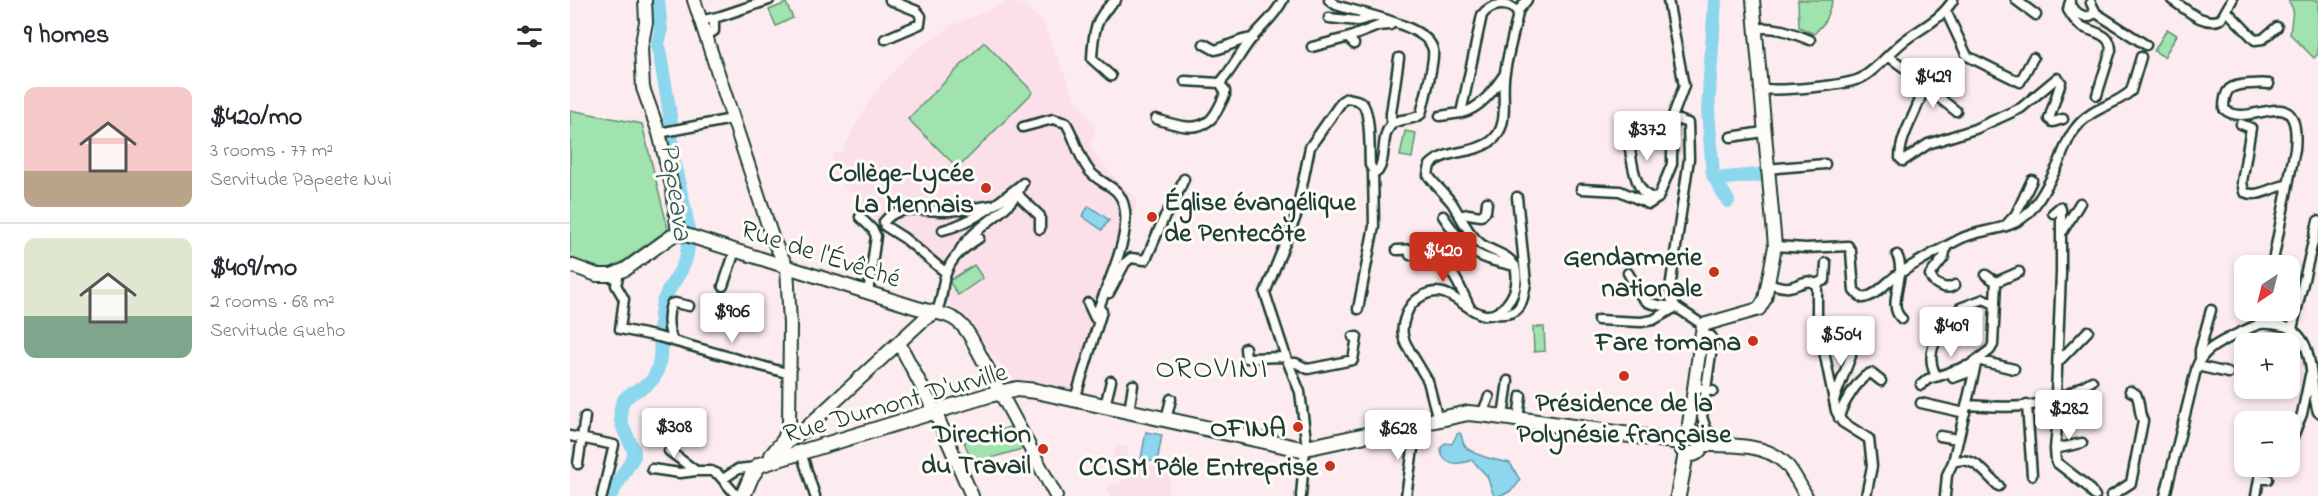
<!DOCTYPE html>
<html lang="en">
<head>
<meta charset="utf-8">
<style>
	:root { --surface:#fff; --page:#f7f7f7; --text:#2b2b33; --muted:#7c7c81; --line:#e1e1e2; --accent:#c8321e }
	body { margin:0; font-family:"Indie Flower",sans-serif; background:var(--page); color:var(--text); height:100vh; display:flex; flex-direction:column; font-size:22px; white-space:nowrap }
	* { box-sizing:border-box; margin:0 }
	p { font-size:20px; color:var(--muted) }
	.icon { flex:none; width:33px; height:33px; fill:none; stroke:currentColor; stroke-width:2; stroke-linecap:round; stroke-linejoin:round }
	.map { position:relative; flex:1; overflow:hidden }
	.drawer { display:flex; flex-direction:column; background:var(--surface); width:570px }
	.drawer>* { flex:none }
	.needle { width:39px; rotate:215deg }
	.controls { position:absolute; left:1664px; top:255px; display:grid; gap:12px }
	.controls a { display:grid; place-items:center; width:66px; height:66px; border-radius:12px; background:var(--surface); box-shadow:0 3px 9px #0003; font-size:30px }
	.price { position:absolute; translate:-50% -51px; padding:0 14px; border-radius:6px; background:#fff; color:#222; font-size:20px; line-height:39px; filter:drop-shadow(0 2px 3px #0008) }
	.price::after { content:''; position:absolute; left:50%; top:36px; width:18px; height:14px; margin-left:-9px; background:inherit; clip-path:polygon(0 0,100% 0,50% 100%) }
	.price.on { background:var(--accent); color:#fff }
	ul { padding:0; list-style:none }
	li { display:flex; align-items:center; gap:18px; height:150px; padding:0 24px }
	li+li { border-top:2px solid var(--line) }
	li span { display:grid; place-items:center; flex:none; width:168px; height:120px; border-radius:12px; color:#555 }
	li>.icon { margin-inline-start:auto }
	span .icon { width:72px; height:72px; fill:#fffc; stroke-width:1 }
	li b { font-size:26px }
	h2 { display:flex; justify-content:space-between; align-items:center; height:72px; padding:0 24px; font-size:26px }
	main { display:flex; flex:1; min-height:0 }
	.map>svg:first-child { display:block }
	.built { fill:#fbdfe9 }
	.green { fill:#a0e3ae; stroke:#609071; stroke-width:1.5 }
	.water { fill:#8dd7ee; stroke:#6199a4; stroke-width:1.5 }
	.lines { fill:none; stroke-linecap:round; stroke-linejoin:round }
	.river { stroke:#8dd7ee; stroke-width:14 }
	.street-casing { stroke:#1f3d34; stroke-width:13 }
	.secondary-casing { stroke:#1f3d34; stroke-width:16 }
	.primary-casing { stroke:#1f3d34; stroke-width:18 }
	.street { stroke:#fdfcf7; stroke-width:8 }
	.secondary { stroke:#fdfcf7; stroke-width:12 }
	.primary { stroke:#fdfcf7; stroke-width:14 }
	.poi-dot { fill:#c8321e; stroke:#fdfcf7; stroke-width:2 }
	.labels { text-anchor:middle; stroke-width:6; stroke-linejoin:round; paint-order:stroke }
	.poi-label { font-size:27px; font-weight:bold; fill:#1f3d34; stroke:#fdfcf7; text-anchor:end }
	.street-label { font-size:27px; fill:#1f3d34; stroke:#fdfcf7 }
	.water-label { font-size:28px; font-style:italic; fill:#355c59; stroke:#fdfcf7 }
	.quarter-label { font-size:30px; letter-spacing:1.5px; fill:#1f3d34; stroke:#fdfcf7 }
</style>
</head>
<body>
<main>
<section class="drawer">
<h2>9 homes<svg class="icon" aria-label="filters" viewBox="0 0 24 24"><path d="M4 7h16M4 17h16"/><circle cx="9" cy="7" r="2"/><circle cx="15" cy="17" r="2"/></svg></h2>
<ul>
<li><span style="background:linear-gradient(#f6c9c9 70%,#b9a48a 0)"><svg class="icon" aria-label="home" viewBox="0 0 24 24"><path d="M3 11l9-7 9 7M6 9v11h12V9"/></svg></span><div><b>$420/mo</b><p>3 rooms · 77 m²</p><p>Servitude Papeete Nui</p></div></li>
<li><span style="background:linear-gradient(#dfe7d0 65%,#7fa58c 0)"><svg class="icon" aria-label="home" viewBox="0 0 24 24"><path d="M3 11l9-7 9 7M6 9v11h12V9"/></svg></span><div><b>$409/mo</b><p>2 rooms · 68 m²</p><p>Servitude Gueho</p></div></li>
</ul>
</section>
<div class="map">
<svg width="1748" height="496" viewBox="0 0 1748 496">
	<rect width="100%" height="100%" fill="#fcebef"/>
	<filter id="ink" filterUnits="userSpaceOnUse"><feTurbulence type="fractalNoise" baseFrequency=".0167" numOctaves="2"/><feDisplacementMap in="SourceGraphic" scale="12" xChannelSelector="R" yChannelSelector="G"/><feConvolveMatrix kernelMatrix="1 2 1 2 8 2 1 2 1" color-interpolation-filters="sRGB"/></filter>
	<g filter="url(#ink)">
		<!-- built -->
		<path class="built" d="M439,1L450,4L472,21L506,101L526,127L519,147L545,178L567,199L561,224L535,293L506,392L439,377L394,315L365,293L372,272L334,238L313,230L288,198L263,175V154L271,153L302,96L338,56L381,26Z
			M546,445L558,447L556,461L602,469L597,496H539L537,486L551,483V480H557L558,483L559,479L556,478V474L546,472L548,462L543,460Z"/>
		<!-- green -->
		<path class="green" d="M1228,0H1263L1254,23L1244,34L1229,27Z
			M1718,0H1748V54L1744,58L1720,34L1723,9Z
			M216,3L223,18L206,26L199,10Z
			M1597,29L1607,35L1594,57L1584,51Z
			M414,42L463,92L388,168L338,119Z
			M0,110L72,124L98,229L49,264L34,270L0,262Z
			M835,131L846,133L842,158L830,156Z
			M404,265L413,278L388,295L379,281Z
			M963,327H974L975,351L964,352Z
			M440,427L452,449L403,463L394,442Z"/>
		<!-- water -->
		<path class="water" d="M519,206L539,220L532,230L512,216Z
			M576,432L592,435L587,462L571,459Z
			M890,433C892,436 892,439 893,442C896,455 929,461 940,463L950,480C945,490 935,496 924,496L917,476L902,460C889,465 871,466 871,448L875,443L882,444L887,434Z"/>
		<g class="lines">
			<!-- river -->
			<path class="river" d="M1145,0L1138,110L1143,175L1158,201
				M1146,179L1197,174
				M40,496L64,456V451C58,436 46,422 52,404C56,391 75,390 83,379C97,357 86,326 93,303C98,285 113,274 117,254C123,220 106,185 102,151C101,142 102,133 101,124C98,97 92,70 88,43L91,31L88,0"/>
			<!-- street casing -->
			<g class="street-casing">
				<path id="street" d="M1446,0L1466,15
					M1602,0C1616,9 1634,27 1651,19L1662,0
					M1500,2L1499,5L1509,14L1517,17L1526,13
					M1521,3L1526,13L1576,45
					M1499,5L1498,10C1502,16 1505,22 1511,26C1523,33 1541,33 1541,50L1527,95
					M948,11L957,0
					M1376,11L1397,56L1450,82L1463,58
					M1657,11L1685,40L1693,39L1707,27
					M759,18L788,21L803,17
					M130,21L151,16L199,0
					M1185,29C1205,25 1222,33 1240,40
					M135,36L144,31V18
					M315,39L350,24L351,16L347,11L320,0
					M634,44L645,50C658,47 669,39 683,38
					M784,44L780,40V37L808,26L820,25
					M742,47L780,37
					M1318,56L1344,75L1354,86C1349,111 1330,133 1330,158L1333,161L1358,144L1405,129L1451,108L1487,78L1491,82L1479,119L1483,122L1493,119
					M541,76L522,59C523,34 525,16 546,0
					M615,81L650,83
					M1699,84C1693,83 1686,84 1680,84C1660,85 1654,88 1654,109C1679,132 1732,76 1725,149L1702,266
					M1354,86L1386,111
					M1189,88C1205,92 1280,86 1293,77C1310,67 1322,49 1338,38C1355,26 1372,18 1383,0
					M870,116L891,113
					M1102,118L1118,123L1119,159L1099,295L1106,307L1133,325
					M586,119C603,124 624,133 640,120C647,114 651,102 655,95V91L650,83C663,69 671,51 683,37C695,23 704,17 713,0
					M821,124V113L829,58
					M1671,124L1681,128L1672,182L1674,192C1689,199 1702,186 1717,185
					M453,127L483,119L496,123C505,138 508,155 518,169C525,180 538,183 547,192C572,220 535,286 526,316
					M89,133L162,119
					M1161,137L1193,132
					M1058,138C1062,156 1063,200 1088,198
					M1196,169L1255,164
					M1011,189L1050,191L1079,204L1088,198L1102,164V118L1114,86L1098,0
					M448,193L451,198L470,216V229
					M873,216C897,251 902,257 945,266
					M890,216L898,214L911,216L916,211L917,202
					M290,217L303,230L306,236L298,293
					M1436,225L1446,214L1462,180
					M373,230C404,222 428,203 453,183
					M1493,231L1510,203
					M1205,246L1236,248L1278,246L1281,251L1284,291L1293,298C1307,296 1318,280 1330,273C1349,261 1370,249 1390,239C1410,229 1438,231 1455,216C1468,205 1479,182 1487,167C1493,154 1496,140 1505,129C1521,107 1543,107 1561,91L1571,57
					M1376,247L1374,257L1360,275C1363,285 1377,291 1385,285
					M390,250C405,225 439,214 451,186
					M827,250L850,249
					M840,255C877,250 886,279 899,306
					M1327,255C1338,275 1315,305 1332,319
					M375,272L334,238L315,226L314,222C329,202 356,212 377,211C393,210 409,207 424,205
					M49,273L46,285L54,299L50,329L89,337L220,374
					M1058,273C1076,303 1069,304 1106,307
					M1416,275L1426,282
					M1426,282L1449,272
					M1198,283C1205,285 1212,288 1219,287C1230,286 1238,276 1247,286V316L1266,411L1272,422L1299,439L1302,466L1296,496
					M1245,284L1255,280L1256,263
					M153,286L165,251
					M539,293L555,263L561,258L575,260L578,255L594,218L605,199L614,179
					M518,303L525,318
					M1390,308L1414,299L1424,304
					M788,309L804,226L803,170
					M366,312C371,304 372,294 373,285C377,261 389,251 409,238
					M926,314C951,316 952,305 956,283L947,197
					M1028,320L1071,322L1083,320L1106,307
					M1689,323L1692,310
					M1722,329L1748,221
					M1132,335L1141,336L1143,340L1132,417L1136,429L1144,436V445
					M1367,339C1360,350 1360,363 1365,374L1369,376L1400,365L1407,360L1444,369
					M103,341C98,330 97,316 101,304L105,303L119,306
					M675,348L676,358L715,357
					M839,349C831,337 831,328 836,315C839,306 846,299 854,295C887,278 906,338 936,305C944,296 948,284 946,271C943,254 923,253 911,244C898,234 891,217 882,203C874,193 865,185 858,175L860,165C876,149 901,155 920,142C942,127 930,94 935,72C938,53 944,33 948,13C939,1 921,3 912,15L891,113C910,109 923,91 934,75
					M840,351L858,381L868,420
					M1630,357V350L1641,310
					M1488,362L1518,331
					M719,363H726L738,369L783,360L787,337H783
					M1627,366L1658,373
					M1383,378L1397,373L1403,365
					M1522,381L1491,398L1489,403L1485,449L1486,462L1517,486L1525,496
					M1351,385L1358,379L1369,376
					M1124,387L1143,391
					M505,399L532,311
					M1264,400L1281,356
					M1351,403L1395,413
					M1397,405C1418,406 1472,412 1486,394L1491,273V209L1490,207L1483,213
					M1457,405L1462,475
					M535,406L541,381
					M559,412L563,385
					M912,414L919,397
					M933,417L938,381
					M1269,418C1271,406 1290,376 1301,373L1311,381
					M948,419L951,396
					M596,420L601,399
					M0,436L44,445L32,496
					M1370,436L1387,439
					M1722,439L1732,414L1740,375
					M737,448L730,392L717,360L695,293L726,216L740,147L772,101L777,98C783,99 791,100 794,106C801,119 799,150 800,165L803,170L808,171C817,158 810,137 821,125C828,117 842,122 851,114C854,102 865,61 863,50C859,25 788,13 766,5L759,0
					M1485,449L1512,443
					M99,451L126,471H141L148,474L167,496
					M231,452L245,496
					M1383,462C1404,454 1415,474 1429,486
					M8,464L15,417
					M82,469L110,473L126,471
					M153,479L168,469L186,467
					M731,496L735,449
					M836,496L843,449V426
					M1375,496L1377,475L1383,462L1407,360L1420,350L1423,345L1426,282
					M1541,496L1561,483L1573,421C1568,412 1571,404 1566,394L1560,391
					M1595,496L1627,366C1634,348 1653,341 1669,333C1689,324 1691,321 1713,326C1748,336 1738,383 1748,412
					M1686,496L1689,479H1698"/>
			</g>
			<!-- secondary casing -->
			<g class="secondary-casing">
				<path id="secondary" d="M75,0L76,22L71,48L73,88L89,133L103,190L108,234
					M124,0L203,240L217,267L220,324L219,424L214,439L201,455
					M0,265L27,275H42L56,269L102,236L113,234L344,307C369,315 385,311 400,336L486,496
					M329,343L365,412L402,496
					M1120,433L1119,424L1133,325L1189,309L1195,299L1205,246L1183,0
					M1131,445C1158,445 1196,443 1216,464C1224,473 1230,485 1236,496
					M211,447L234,430L352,321L366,312"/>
			</g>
			<!-- primary casing -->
			<g class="primary-casing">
				<path id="primary" d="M1111 444a10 10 0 1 1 20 0a10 10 0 1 1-20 0Z
					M173,496L181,477L189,465L419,395L447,389L466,391L731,449L898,413L918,415L1110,442
					M1108,496L1116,453"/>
			</g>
			<!-- street -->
			<use href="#street" class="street"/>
			<!-- secondary -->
			<use href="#secondary" class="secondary"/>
			<!-- primary -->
			<use href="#primary" class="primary"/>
		</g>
	</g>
	<!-- markers -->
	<g class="poi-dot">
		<circle cx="416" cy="188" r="6"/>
		<circle cx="582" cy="217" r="6"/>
		<circle cx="1144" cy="272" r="6"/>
		<circle cx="1183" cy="341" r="6"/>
		<circle cx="1054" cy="376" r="6"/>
		<circle cx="728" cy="427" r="6"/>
		<circle cx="473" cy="449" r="6"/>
		<circle cx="760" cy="466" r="6"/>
	</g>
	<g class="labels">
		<!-- poi labels -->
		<g class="poi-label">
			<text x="404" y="181">Collège-Lycée<tspan x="404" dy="31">La Mennais</tspan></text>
			<text x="594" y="210" text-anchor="start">Église évangélique<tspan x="594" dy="31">de Pentecôte</tspan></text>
			<text x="1132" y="265">Gendarmerie<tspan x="1132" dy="31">nationale</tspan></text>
			<text x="1171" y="350">Fare tomana</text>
			<text x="1054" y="411" text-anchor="middle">Présidence de la<tspan x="1054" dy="31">Polynésie française</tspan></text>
			<text x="716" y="436">OFINA</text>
			<text x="461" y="442">Direction<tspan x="461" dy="31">du Travail</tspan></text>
			<text x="748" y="475">CCISM Pôle Entreprise</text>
		</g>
		<!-- street labels -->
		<g class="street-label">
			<text transform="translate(251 253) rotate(18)" y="9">Rue de l'Évêché</text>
			<text transform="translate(325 402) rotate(-16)" y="9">Rue Dumont D'urville</text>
		</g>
		<!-- water labels -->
		<g class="water-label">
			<text transform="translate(108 191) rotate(82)" y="10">Papeava</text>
		</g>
		<!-- quarter labels -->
		<g class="quarter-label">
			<text x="642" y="377">OROVINI</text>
		</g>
	</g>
</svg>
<div class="controls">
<a><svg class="needle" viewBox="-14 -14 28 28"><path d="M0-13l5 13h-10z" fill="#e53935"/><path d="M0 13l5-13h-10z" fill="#7c7c81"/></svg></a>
<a>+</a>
<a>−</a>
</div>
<b class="price" style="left:1363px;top:109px">$429</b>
<b class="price" style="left:1077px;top:162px">$372</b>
<b class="price on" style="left:873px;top:283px">$420</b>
<b class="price" style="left:162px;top:344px">$906</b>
<b class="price" style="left:1381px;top:358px">$409</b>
<b class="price" style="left:1271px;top:367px">$504</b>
<b class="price" style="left:1499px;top:441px">$282</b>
<b class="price" style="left:104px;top:459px">$308</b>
<b class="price" style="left:828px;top:461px">$628</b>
</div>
</main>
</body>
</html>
